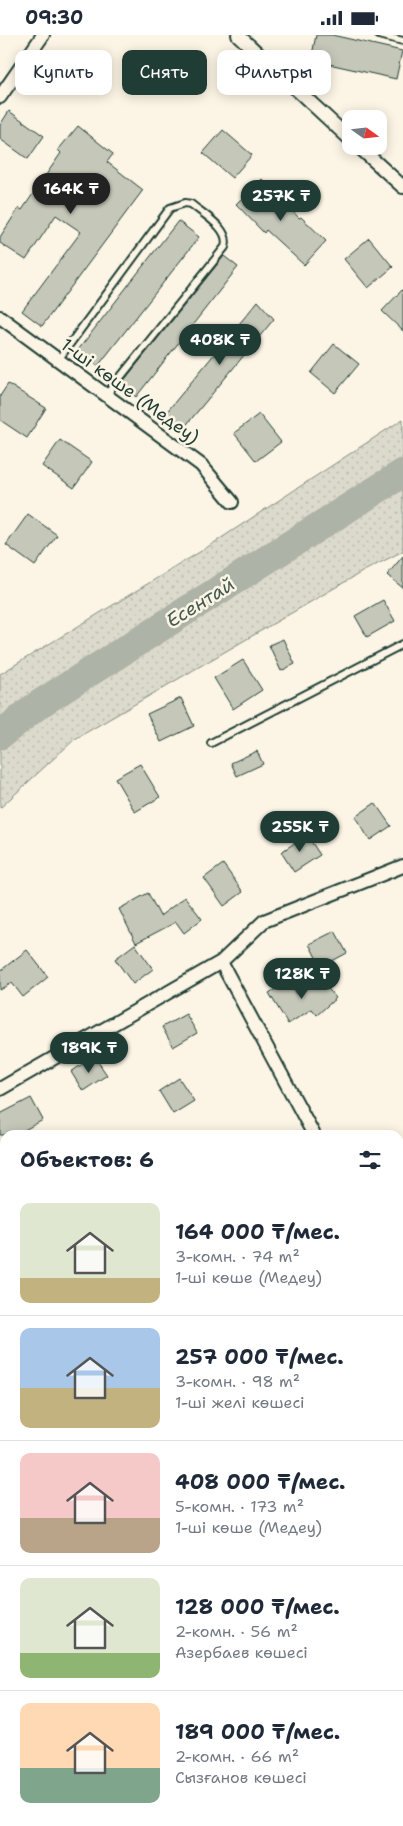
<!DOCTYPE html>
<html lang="ru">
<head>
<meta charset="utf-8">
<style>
	:root { --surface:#fff; --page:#f2f2f3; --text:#1f2937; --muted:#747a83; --line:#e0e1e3; --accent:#1f3d34 }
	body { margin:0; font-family:"Shantell Sans",sans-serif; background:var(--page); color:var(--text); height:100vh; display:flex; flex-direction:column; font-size:19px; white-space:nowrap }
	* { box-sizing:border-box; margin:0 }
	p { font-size:16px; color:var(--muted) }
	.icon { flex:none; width:28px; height:28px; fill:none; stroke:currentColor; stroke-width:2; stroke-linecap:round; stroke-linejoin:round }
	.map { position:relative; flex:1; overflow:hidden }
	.drawer { position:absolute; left:0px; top:1095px; width:404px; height:696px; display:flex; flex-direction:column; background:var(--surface); border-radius:15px 15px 0 0; box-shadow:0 2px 12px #0003 }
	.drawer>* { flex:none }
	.guide { position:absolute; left:15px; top:15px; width:374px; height:45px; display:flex; gap:10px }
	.needle { width:32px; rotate:105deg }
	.buttons { position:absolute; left:342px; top:75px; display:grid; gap:10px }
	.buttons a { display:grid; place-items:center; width:45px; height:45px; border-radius:10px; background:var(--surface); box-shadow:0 2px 12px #0003; font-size:25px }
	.price { position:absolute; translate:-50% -42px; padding:0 11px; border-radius:18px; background:var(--accent); color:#fff; font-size:16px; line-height:32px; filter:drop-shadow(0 1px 2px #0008) }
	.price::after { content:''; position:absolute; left:50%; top:30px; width:15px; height:11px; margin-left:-8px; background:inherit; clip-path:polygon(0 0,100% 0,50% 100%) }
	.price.on { background:#222; color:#fff }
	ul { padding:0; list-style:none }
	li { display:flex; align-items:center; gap:15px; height:125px; padding:0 20px }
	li+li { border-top:1px solid var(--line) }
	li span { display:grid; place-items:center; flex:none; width:140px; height:100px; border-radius:10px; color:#555 }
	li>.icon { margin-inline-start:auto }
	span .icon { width:60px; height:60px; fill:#fffc; stroke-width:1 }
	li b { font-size:21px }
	h2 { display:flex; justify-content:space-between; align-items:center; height:60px; padding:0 20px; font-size:21px }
	.pill { padding:0 18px; border-radius:10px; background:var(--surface); box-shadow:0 2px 12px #0003; font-size:18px; line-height:45px }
	.pill.on { background:var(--accent); color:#fff }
	.status { display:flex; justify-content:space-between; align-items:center; height:35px; padding:0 25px; background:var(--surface); direction:ltr }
	.status svg { height:14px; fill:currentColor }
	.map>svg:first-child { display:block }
	.built { fill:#ece7d8 }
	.grass { fill:#dcdacc; stroke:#7e8c80 }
	.park { fill:url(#park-dots); stroke:#7e8c80 }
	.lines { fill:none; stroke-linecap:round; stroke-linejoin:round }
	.river { stroke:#aeb3a7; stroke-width:29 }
	.building { fill:#c5c7b9; stroke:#1f3d34 }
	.lane-casing { stroke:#1f3d34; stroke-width:10 }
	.street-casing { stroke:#1f3d34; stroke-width:16 }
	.secondary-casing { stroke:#1f3d34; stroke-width:21 }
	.lane { stroke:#fcf5e5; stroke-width:6 }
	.street { stroke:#fcf5e5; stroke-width:12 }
	.secondary { stroke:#fcf5e5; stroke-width:18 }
	.labels { text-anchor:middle; stroke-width:5; stroke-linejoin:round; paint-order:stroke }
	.street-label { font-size:18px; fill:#1f3d34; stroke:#fcf5e5 }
	.water-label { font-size:19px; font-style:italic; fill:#435a51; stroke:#fcf5e5 }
</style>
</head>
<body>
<div class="status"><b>09:30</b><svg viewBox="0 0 49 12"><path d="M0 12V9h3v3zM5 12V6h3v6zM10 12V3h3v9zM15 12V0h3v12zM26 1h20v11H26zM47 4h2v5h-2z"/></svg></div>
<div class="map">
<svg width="403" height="1791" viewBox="0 0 403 1791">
	<defs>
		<pattern id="park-dots" width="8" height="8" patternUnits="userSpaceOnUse" patternTransform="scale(1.25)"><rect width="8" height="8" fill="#dcdacc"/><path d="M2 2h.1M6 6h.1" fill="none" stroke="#bcbcb0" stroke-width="1.8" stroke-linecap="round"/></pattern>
	</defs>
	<rect width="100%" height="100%" fill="#fcf5e5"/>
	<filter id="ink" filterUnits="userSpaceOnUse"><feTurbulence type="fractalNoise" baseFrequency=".02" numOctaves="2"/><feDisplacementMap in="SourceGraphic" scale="10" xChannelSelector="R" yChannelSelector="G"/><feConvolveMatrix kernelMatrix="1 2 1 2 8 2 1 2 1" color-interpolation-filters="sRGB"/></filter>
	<g filter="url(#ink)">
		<!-- built -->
		<path class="built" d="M403,1641V1791H130L139,1786H399V1644Z"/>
		<!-- grass -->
		<path class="grass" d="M403,1633V1746L399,1748V1636Z"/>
		<!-- park -->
		<path class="park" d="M403,384V516L362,537L75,704L0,773V639L203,515Z"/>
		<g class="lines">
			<!-- river -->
			<path class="river" d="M0,700L38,670L403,438"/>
		</g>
		<!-- building -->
		<path class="building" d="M316,0H332L402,16L396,44L311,25Z
			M9,76L44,101L28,124L0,104V90Z
			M78,91L113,119L107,127L143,155L42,291L22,276L81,197L56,180L26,225L0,208V202L19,173L22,175L61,118L58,115Z
			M223,95L252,120L232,143L203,118Z
			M262,144L299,183L301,182L326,206L304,230L266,195L264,198L236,169Z
			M178,186L199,202L98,331L78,315Z
			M369,203L393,232L368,253L344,224Z
			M224,221L238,232L136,362L121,349Z
			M403,254V296L382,276Z
			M258,266L274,284L183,394L165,379Z
			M334,309L359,329L335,358L311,338Z
			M8,349L46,373L27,403L0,385V361Z
			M259,379L281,407L256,426L234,398Z
			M60,405L92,427L74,453L42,431Z
			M28,479L57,500L35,531L6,510Z
			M403,521V553L387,540Z
			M383,565L395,586L367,602L355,581Z
			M283,604L295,629L281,636L269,610Z
			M243,625L262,655L233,674L214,643Z
			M181,663L194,691L161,707L147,679Z
			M257,716L263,729L237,741L231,728Z
			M140,729L160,762L135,777L115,743Z
			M375,768L391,791L370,805L355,782Z
			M307,800L320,820L294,837L281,817Z
			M223,829L243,857L224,871L204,843Z
			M148,858L160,881L185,862L202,884L184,898L176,887L136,908L119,874Z
			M335,896L347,918L321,932L309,909Z
			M135,909L153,934L133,949L115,924Z
			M27,915L48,942L23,962L12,948L0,955V936Z
			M319,943L336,963L317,980L312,974L288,989L269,958L289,946L298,961Z
			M186,979L197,998L173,1012L162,992Z
			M94,1021L107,1040L83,1056L71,1037Z
			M179,1043L194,1066L173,1079L159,1056Z
			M31,1063L43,1085L15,1100H0V1079Z"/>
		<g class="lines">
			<!-- lane casing -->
			<g class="lane-casing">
				<path id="lane" d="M379,0L403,6
					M58,325L170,173L185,168L191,169C203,179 231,194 225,212L106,360
					M211,708L403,609
					M399,1759L403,1757"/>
			</g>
			<!-- street casing -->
			<g class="street-casing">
				<path id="street" d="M238,0L351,105
					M0,62L43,0
					M358,111L403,152
					M0,282L201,430L232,467
					M221,927L314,1100
					M0,1054L221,927L264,886L403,831
					M399,1244L403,1251
					M0,1304L5,1312
					M0,1478L5,1471"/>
			</g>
			<!-- secondary casing -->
			<g class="secondary-casing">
				<path id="secondary" d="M399,1615L403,1613
					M65,1791L74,1786"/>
			</g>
			<!-- lane -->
			<use href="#lane" class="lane"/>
			<!-- street -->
			<use href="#street" class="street"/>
			<!-- secondary -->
			<use href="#secondary" class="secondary"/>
		</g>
	</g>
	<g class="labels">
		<!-- street labels -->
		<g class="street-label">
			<text transform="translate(130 356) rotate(36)" y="6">1-ші көше (Медеу)</text>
		</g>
		<!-- water labels -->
		<g class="water-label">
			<text transform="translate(200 567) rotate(-32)" y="7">Есентай</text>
		</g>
	</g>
</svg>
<div class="buttons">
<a><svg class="needle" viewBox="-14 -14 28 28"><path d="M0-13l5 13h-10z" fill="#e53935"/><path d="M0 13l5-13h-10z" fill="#747a83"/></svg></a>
</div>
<b class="price on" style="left:71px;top:180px">164K ₸</b>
<b class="price" style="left:281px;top:187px">257K ₸</b>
<b class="price" style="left:220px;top:331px">408K ₸</b>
<b class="price" style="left:300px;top:818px">255K ₸</b>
<b class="price" style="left:302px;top:965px">128K ₸</b>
<b class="price" style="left:89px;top:1039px">189K ₸</b>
<div class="guide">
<a class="pill">Купить</a>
<a class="pill on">Снять</a>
<a class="pill">Фильтры</a>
</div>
<section class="drawer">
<h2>Объектов: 6<svg class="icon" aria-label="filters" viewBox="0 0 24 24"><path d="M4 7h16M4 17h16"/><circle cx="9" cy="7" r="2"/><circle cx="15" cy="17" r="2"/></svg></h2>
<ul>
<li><span style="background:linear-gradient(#dfe7d0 75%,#c2b280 0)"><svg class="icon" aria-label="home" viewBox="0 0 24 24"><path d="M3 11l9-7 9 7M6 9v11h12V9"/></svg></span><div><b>164 000 ₸/мес.</b><p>3-комн. · 74 m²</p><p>1-ші көше (Медеу)</p></div></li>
<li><span style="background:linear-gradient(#a9c7e8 60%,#c2b280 0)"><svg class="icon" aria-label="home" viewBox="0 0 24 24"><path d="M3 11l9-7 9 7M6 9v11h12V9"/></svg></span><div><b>257 000 ₸/мес.</b><p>3-комн. · 98 m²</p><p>1-ші желі көшесі</p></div></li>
<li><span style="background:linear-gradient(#f6c9c9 65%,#b9a48a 0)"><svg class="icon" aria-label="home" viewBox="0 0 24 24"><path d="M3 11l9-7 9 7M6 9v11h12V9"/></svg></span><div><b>408 000 ₸/мес.</b><p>5-комн. · 173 m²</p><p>1-ші көше (Медеу)</p></div></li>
<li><span style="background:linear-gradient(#dfe7d0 75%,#8fb573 0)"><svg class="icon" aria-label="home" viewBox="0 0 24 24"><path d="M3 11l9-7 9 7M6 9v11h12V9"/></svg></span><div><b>128 000 ₸/мес.</b><p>2-комн. · 56 m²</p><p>Азербаев көшесі</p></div></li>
<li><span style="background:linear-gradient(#ffd9b3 65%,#7fa58c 0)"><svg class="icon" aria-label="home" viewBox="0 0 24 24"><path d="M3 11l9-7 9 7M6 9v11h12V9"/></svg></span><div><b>189 000 ₸/мес.</b><p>2-комн. · 66 m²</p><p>Сызғанов көшесі</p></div></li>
</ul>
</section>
</div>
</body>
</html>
